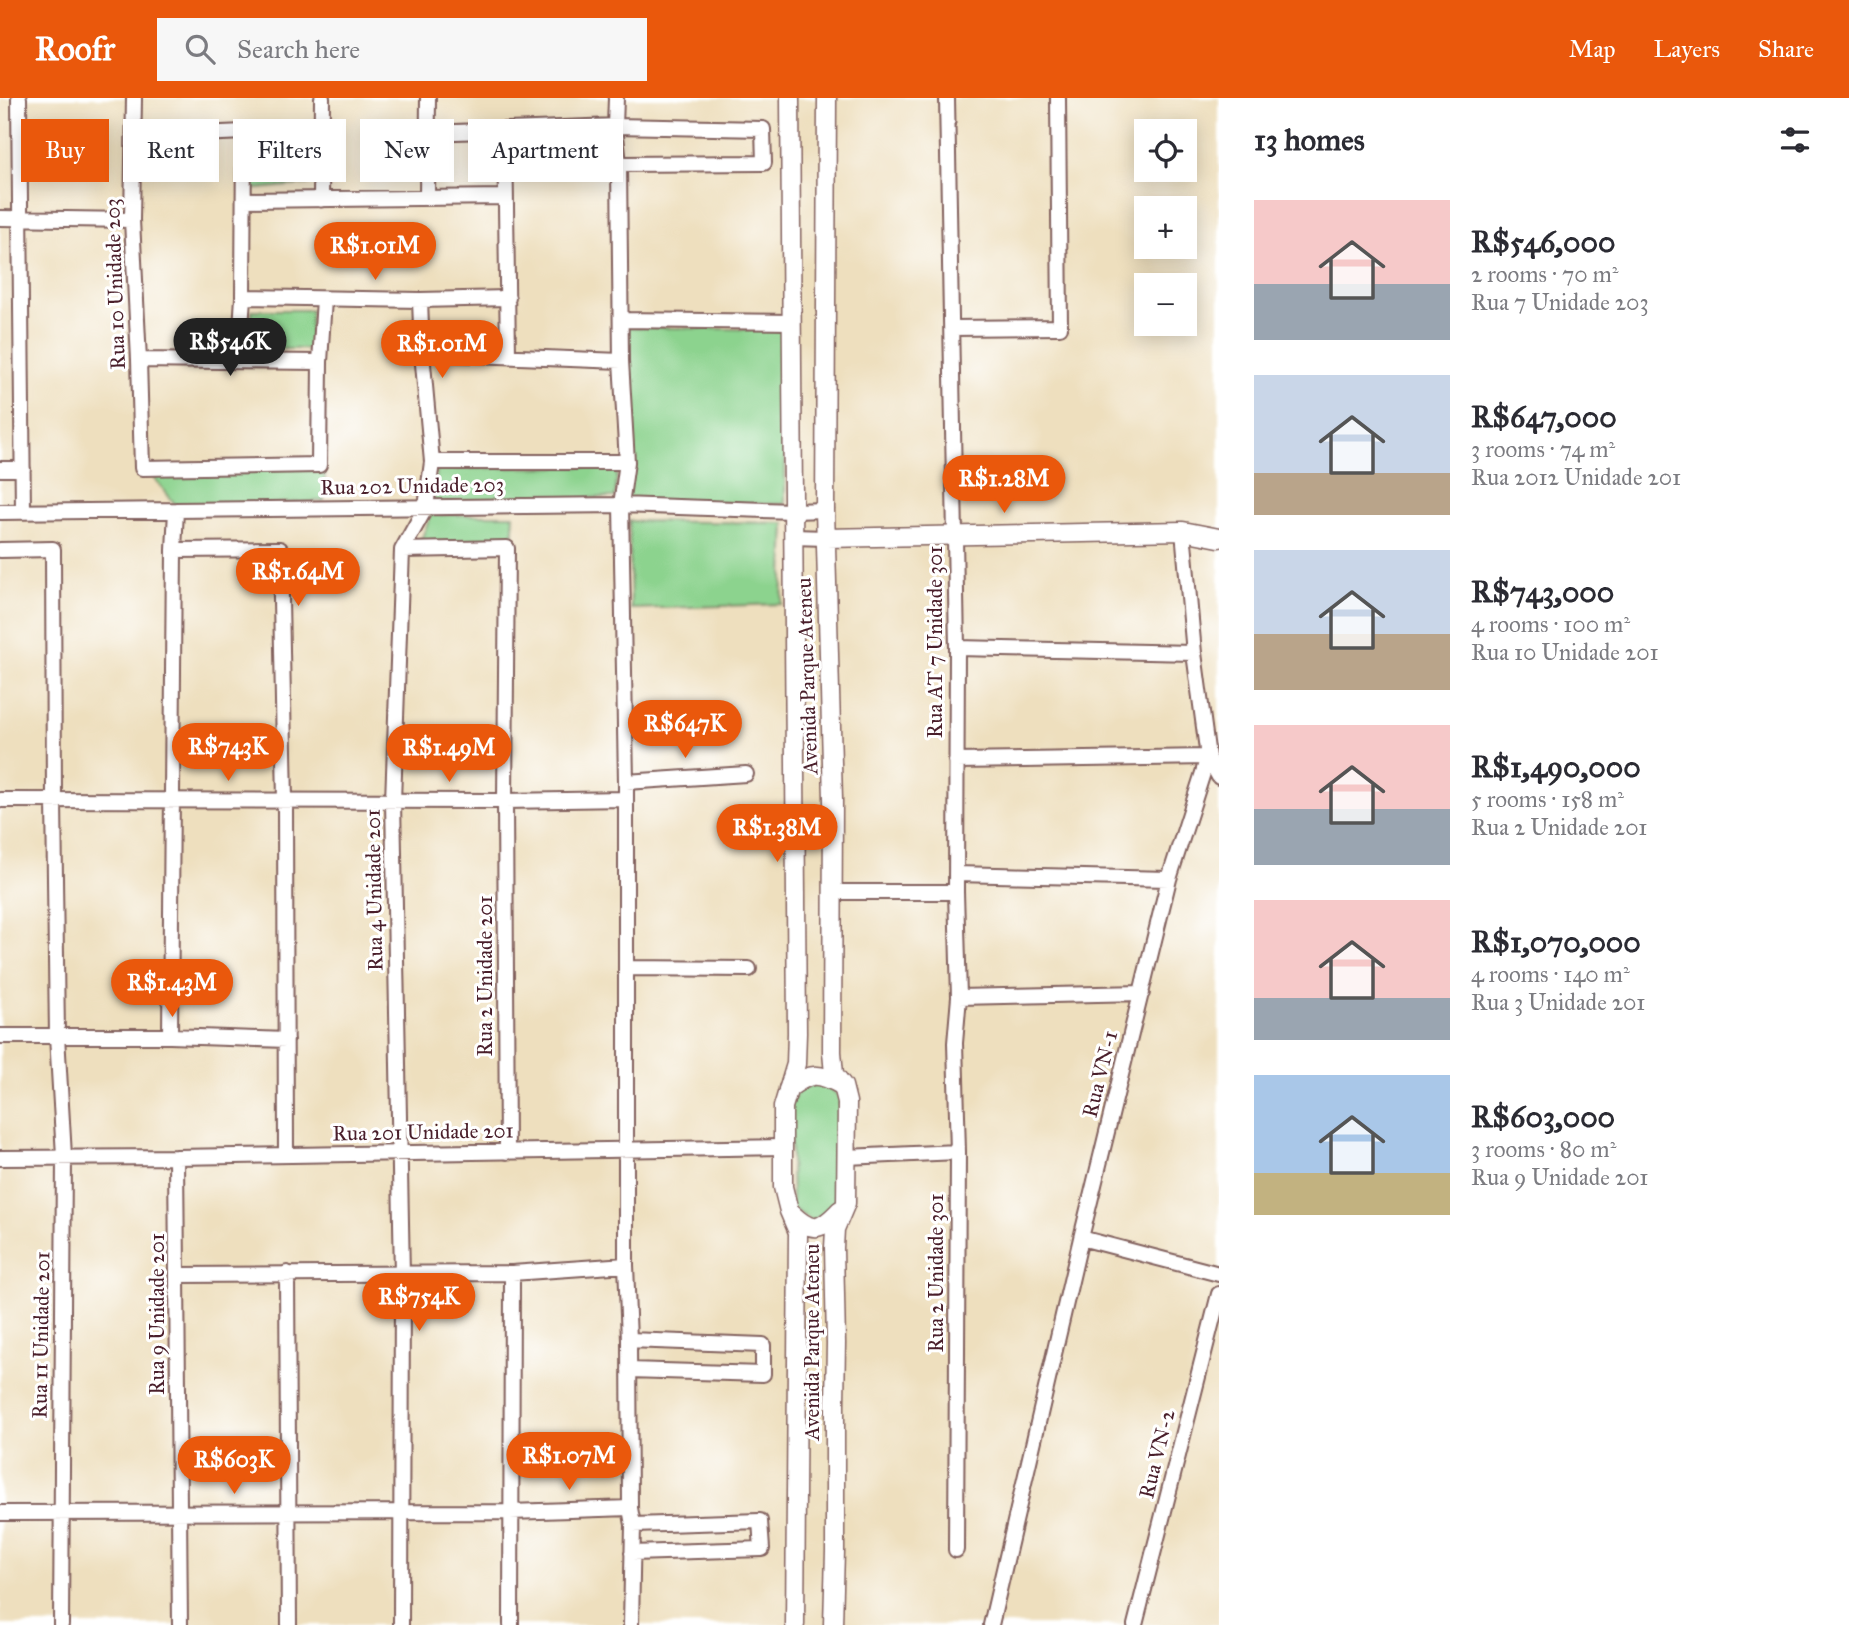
<!DOCTYPE html>
<html lang="en">
<head>
<meta charset="utf-8">
<style>
	:root { --surface:#fff; --page:#f7f7f7; --text:#2b2b33; --muted:#7c7c81; --accent:#ea580c }
	body { margin:0; font-family:"IM FELL Great Primer",serif; background:var(--page); color:var(--text); height:100vh; display:flex; flex-direction:column; font-size:26px; white-space:nowrap }
	* { box-sizing:border-box; margin:0 }
	p { font-size:23px; color:var(--muted) }
	.icon { flex:none; width:38px; height:38px; fill:none; stroke:currentColor; stroke-width:2; stroke-linecap:round; stroke-linejoin:round }
	.map { position:relative; flex:1; overflow:hidden }
	.side { display:flex; flex-direction:column; background:var(--surface); width:630px }
	.side>* { flex:none }
	.banner { position:absolute; left:21px; top:21px; width:665px; height:63px; display:flex; gap:14px }
	.fabs { position:absolute; left:1134px; top:21px; display:grid; gap:14px }
	.fabs a { display:grid; place-items:center; width:63px; height:63px; border-radius:0px; background:var(--surface); box-shadow:0 4px 18px #0003; font-size:35px }
	.price { position:absolute; translate:-50% -60px; padding:0 16px; border-radius:24px; background:var(--accent); color:#fff; font-size:23px; line-height:46px; filter:drop-shadow(0 2px 4px #0008) }
	.price::after { content:''; position:absolute; left:50%; top:42px; width:21px; height:16px; margin-left:-10px; background:inherit; clip-path:polygon(0 0,100% 0,50% 100%) }
	.price.active { background:#222; color:#fff }
	ul { padding:0; list-style:none }
	li { display:flex; align-items:center; gap:21px; height:175px; padding:0 35px }
	li span { display:grid; place-items:center; flex:none; width:196px; height:140px; border-radius:0px; color:#555 }
	li>.icon { margin-inline-start:auto }
	span .icon { width:84px; height:84px; fill:#fffc; stroke-width:1 }
	li b { font-size:30px }
	h2 { display:flex; justify-content:space-between; align-items:center; height:84px; padding:0 35px; font-size:30px }
	.chip { padding:0 24px; border-radius:0px; background:var(--surface); box-shadow:0 4px 18px #0003; font-size:24px; line-height:63px }
	.chip.active { background:var(--accent); color:#fff }
	header { display:flex; align-items:center; gap:42px; box-sizing:border-box; height:98px; padding:0 35px; background:var(--accent); color:#fff }
	header strong { font-size:33px }
	nav { display:flex; gap:38px; margin-inline-start:auto; font-size:24px }
	.search { width:490px; height:63px; background:var(--page); display:flex; align-items:center; gap:18px; box-sizing:border-box; padding:0 24px; border-radius:0px; color:var(--muted); font-size:26px }
	main { display:flex; flex:1; min-height:0 }
	.map>svg:first-child { display:block }
	.green { fill:#8cd38e; stroke:#6b795c; stroke-width:2 }
	.lines { fill:none; stroke-linecap:round; stroke-linejoin:round }
	.minor-casing { stroke:#83625e; stroke-width:18 }
	.tertiary-casing { stroke:#83625e; stroke-width:21 }
	.minor { stroke:#fff; stroke-width:14 }
	.tertiary { stroke:#fff; stroke-width:18 }
	.labels { text-anchor:middle; stroke-width:6; stroke-linejoin:round; paint-order:stroke }
	.street-label { font-size:21px; fill:#4a1f2b; stroke:#fff }
</style>
</head>
<body>
<header>
<strong>Roofr</strong>
<div class="search"><svg class="icon" aria-label="search" viewBox="0 0 24 24"><circle cx="10" cy="10" r="6"/><path d="M15 15l6 6"/></svg>Search here</div>
<nav><a>Map</a><a>Layers</a><a>Share</a></nav>
</header>
<main>
<div class="map">
<svg width="1219" height="1527" viewBox="0 0 1219 1527">
	<rect width="100%" height="100%" fill="#fff"/>
	<filter id="ink" filterUnits="userSpaceOnUse"><feTurbulence type="fractalNoise" baseFrequency=".0143" numOctaves="2"/><feDisplacementMap in="SourceGraphic" scale="14" xChannelSelector="R" yChannelSelector="G"/><feConvolveMatrix kernelMatrix="1 2 1 2 8 2 1 2 1" color-interpolation-filters="sRGB"/></filter>
	<filter id="wash" filterUnits="userSpaceOnUse"><feTurbulence type="fractalNoise" baseFrequency=".00686" numOctaves="4" result="noise"/><feDisplacementMap in="SourceGraphic" scale="28" xChannelSelector="R" yChannelSelector="G"/><feGaussianBlur stdDeviation="1.57" result="paint"/><feColorMatrix in="noise" values="0 0 0 0 0 0 0 0 0 0 0 0 0 0 0 0 0 1.4 0 .05"/><feComposite in="paint" operator="in"/></filter>
	<g filter="url(#wash)">
		<rect width="100%" height="100%" fill="#eedfbe"/>
		<!-- green -->
		<path class="green" d="M249,42H308V86L247,92Z
			M252,212H311L310,251H252Z
			M627,229L786,232L785,406L628,404Z
			M618,368L615,399L433,405L437,371Z
			M325,369L324,403L179,411L148,372Z
			M431,417H514L512,446L419,447Z
			M629,423L785,425L782,506L631,511Z
			M816,986C826,987 833,991 839,999V1109L812,1123L792,1110L790,1008C797,992 799,990 816,986Z"/>
	</g>
	<g filter="url(#ink)">
		<g class="lines">
			<!-- minor casing -->
			<g class="minor-casing">
				<path id="minor" d="M19,0L23,414
					M134,0L132,122L139,262L142,370L319,367L320,264L324,201
					M616,0L615,28L619,66L621,263L627,364L621,407L626,684V1167L629,1242L630,1410L633,1427L631,1527
					M947,0L957,550L956,794L959,899L955,945L958,1054L956,1452
					M505,33L508,258
					M428,35L615,28L763,31L764,65L619,66
					M134,39L244,34L322,29
					M427,100L428,0
					M244,102L505,99
					M321,102L322,0
					M0,120L132,122
					M243,199L420,202L508,200
					M621,222L792,224
					M952,230L1060,229L1058,0
					M422,255L621,263
					M139,262L320,264
					M239,262L243,199L244,34
					M432,364H627
					M0,371H23
					M0,414L621,407L793,413L825,412
					M793,439L826,440
					M0,452L53,451L54,702L57,938L64,1058L61,1527
					M174,452L280,451L285,703L286,1057
					M402,452L507,450L505,703L507,1054
					M957,550L1194,555
					M1208,659L1219,679
					M956,663L1208,659
					M626,684L746,676
					M0,702L505,703L625,701
					M956,776L1169,781
					M832,794H956
					M626,870L749,871
					M959,899L1142,895
					M0,938H170L286,942
					M170,938L174,452L176,412
					M176,1059L180,1527
					M846,1059L958,1054
					M0,1060L176,1059L783,1049
					M1081,1140L1219,1176
					M287,1175L289,1527
					M178,1177L512,1175L626,1167
					M629,1272L763,1276V1247L629,1242
					M0,1415L510,1414L630,1410
					M632,1455L762,1451L760,1423L633,1427
					M401,1527L402,1177L393,703L402,452L426,409L432,364L422,255L420,202
					M511,1527L512,1175
					M991,1527L1081,1140L1169,781L1208,659L1194,555L1183,433
					M1135,1527L1219,1196"/>
			</g>
			<!-- tertiary casing -->
			<g class="tertiary-casing">
				<path id="tertiary" d="M790,0L797,935L796,966L783,1009V1089L789,1113L798,1134L795,1527
					M827,0L825,412L833,701L832,954L834,976L843,988L847,1004L846,1105L835,1131L834,1150L836,1245L835,1305V1453L833,1527
					M826,440L1183,433L1219,440
					M788,991C811,974 817,974 843,988
					M792,1116C813,1136 821,1132 840,1112"/>
			</g>
			<!-- minor -->
			<use href="#minor" class="minor"/>
			<!-- tertiary -->
			<use href="#tertiary" class="tertiary"/>
		</g>
	</g>
	<g class="labels">
		<!-- street labels -->
		<g class="street-label">
			<text transform="translate(115 186) rotate(-92)" y="7">Rua 10 Unidade 203</text>
			<text transform="translate(412 388) rotate(-1)" y="7">Rua 202 Unidade 203</text>
			<text transform="translate(935 544) rotate(-90)" y="7">Rua AT 7 Unidade 301</text>
			<text transform="translate(807 578) rotate(-92)" y="7">Avenida Parque Ateneu</text>
			<text transform="translate(374 792) rotate(-91)" y="7">Rua 4 Unidade 201</text>
			<text transform="translate(485 878) rotate(-90)" y="7">Rua 2 Unidade 201</text>
			<text transform="translate(1100 976) rotate(-76)" y="7">Rua VN-1</text>
			<text transform="translate(423 1034) rotate(-1)" y="7">Rua 201 Unidade 201</text>
			<text transform="translate(936 1175) rotate(-90)" y="7">Rua 2 Unidade 301</text>
			<text transform="translate(157 1216) rotate(-90)" y="7">Rua 9 Unidade 201</text>
			<text transform="translate(41 1237) rotate(-89)" y="7">Rua 11 Unidade 201</text>
			<text transform="translate(812 1244) rotate(-90)" y="7">Avenida Parque Ateneu</text>
			<text transform="translate(1157 1356) rotate(-76)" y="7">Rua VN-2</text>
		</g>
	</g>
</svg>
<div class="fabs">
<a><svg class="icon" aria-label="locate" viewBox="0 0 24 24"><circle cx="12" cy="12" r="6"/><path d="M12 2v4M12 18v4M2 12h4M18 12h4"/></svg></a>
<a>+</a>
<a>−</a>
</div>
<b class="price" style="left:375px;top:184px">R$1.01M</b>
<b class="price active" style="left:230px;top:280px">R$546K</b>
<b class="price" style="left:442px;top:282px">R$1.01M</b>
<b class="price" style="left:1004px;top:417px">R$1.28M</b>
<b class="price" style="left:298px;top:510px">R$1.64M</b>
<b class="price" style="left:685px;top:662px">R$647K</b>
<b class="price" style="left:228px;top:685px">R$743K</b>
<b class="price" style="left:449px;top:686px">R$1.49M</b>
<b class="price" style="left:777px;top:766px">R$1.38M</b>
<b class="price" style="left:172px;top:921px">R$1.43M</b>
<b class="price" style="left:419px;top:1235px">R$754K</b>
<b class="price" style="left:569px;top:1394px">R$1.07M</b>
<b class="price" style="left:234px;top:1398px">R$603K</b>
<div class="banner">
<a class="chip active">Buy</a>
<a class="chip">Rent</a>
<a class="chip">Filters</a>
<a class="chip">New</a>
<a class="chip">Apartment</a>
</div>
</div>
<section class="side">
<h2>13 homes<svg class="icon" aria-label="filters" viewBox="0 0 24 24"><path d="M4 7h16M4 17h16"/><circle cx="9" cy="7" r="2"/><circle cx="15" cy="17" r="2"/></svg></h2>
<ul>
<li><span style="background:linear-gradient(#f6c9c9 60%,#9aa5b1 0)"><svg class="icon" aria-label="home" viewBox="0 0 24 24"><path d="M3 11l9-7 9 7M6 9v11h12V9"/></svg></span><div><b>R$546,000</b><p>2 rooms · 70 m²</p><p>Rua 7 Unidade 203</p></div></li>
<li><span style="background:linear-gradient(#c9d6e8 70%,#b9a48a 0)"><svg class="icon" aria-label="home" viewBox="0 0 24 24"><path d="M3 11l9-7 9 7M6 9v11h12V9"/></svg></span><div><b>R$647,000</b><p>3 rooms · 74 m²</p><p>Rua 2012 Unidade 201</p></div></li>
<li><span style="background:linear-gradient(#c9d6e8 60%,#b9a48a 0)"><svg class="icon" aria-label="home" viewBox="0 0 24 24"><path d="M3 11l9-7 9 7M6 9v11h12V9"/></svg></span><div><b>R$743,000</b><p>4 rooms · 100 m²</p><p>Rua 10 Unidade 201</p></div></li>
<li><span style="background:linear-gradient(#f6c9c9 60%,#9aa5b1 0)"><svg class="icon" aria-label="home" viewBox="0 0 24 24"><path d="M3 11l9-7 9 7M6 9v11h12V9"/></svg></span><div><b>R$1,490,000</b><p>5 rooms · 158 m²</p><p>Rua 2 Unidade 201</p></div></li>
<li><span style="background:linear-gradient(#f6c9c9 70%,#9aa5b1 0)"><svg class="icon" aria-label="home" viewBox="0 0 24 24"><path d="M3 11l9-7 9 7M6 9v11h12V9"/></svg></span><div><b>R$1,070,000</b><p>4 rooms · 140 m²</p><p>Rua 3 Unidade 201</p></div></li>
<li><span style="background:linear-gradient(#a9c7e8 70%,#c2b280 0)"><svg class="icon" aria-label="home" viewBox="0 0 24 24"><path d="M3 11l9-7 9 7M6 9v11h12V9"/></svg></span><div><b>R$603,000</b><p>3 rooms · 80 m²</p><p>Rua 9 Unidade 201</p></div></li>
</ul>
</section>
</main>
</body>
</html>
